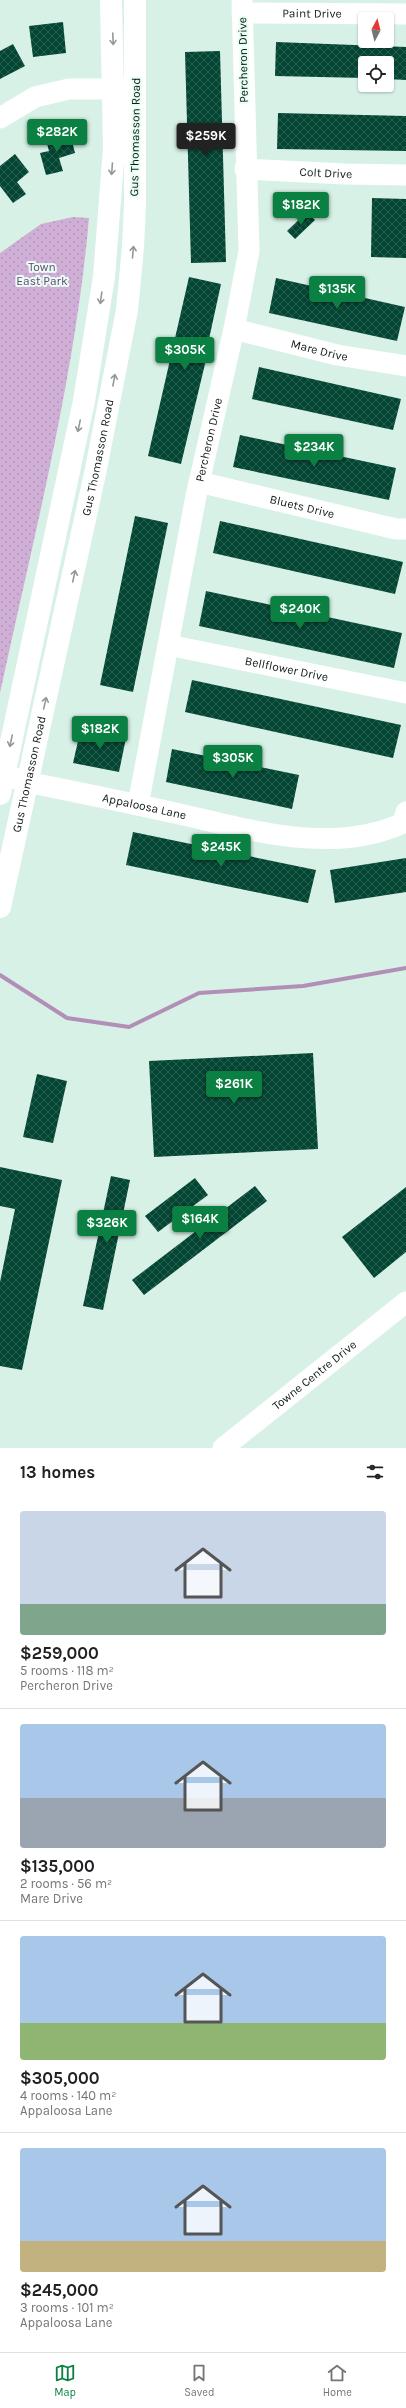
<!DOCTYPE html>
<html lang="en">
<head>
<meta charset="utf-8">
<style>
	:root { --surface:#fff; --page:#f6f6f6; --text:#202124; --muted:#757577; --line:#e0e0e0; --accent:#0b8043 }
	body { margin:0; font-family:Karla,sans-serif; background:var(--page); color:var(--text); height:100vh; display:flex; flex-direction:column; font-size:15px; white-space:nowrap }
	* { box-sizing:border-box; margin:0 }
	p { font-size:13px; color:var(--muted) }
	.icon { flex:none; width:22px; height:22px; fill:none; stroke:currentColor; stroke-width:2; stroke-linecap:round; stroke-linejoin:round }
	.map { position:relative; height:1448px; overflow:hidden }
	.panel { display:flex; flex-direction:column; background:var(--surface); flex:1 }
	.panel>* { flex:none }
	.needle { width:26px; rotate:7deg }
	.buttons { position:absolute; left:358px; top:12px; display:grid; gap:8px }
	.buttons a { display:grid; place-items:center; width:36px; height:36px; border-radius:4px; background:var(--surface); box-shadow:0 1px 3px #0004; font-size:20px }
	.price { position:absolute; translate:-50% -34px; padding:0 9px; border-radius:4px; background:var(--accent); color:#fff; font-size:13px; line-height:26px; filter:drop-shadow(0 1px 2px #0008) }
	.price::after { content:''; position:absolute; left:50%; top:24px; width:12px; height:9px; margin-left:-6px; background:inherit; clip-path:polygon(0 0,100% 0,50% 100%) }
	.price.selected { background:#222; color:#fff }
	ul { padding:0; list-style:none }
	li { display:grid; align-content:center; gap:8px; height:212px; padding:0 20px }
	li+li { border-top:1px solid var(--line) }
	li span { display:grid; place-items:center; height:124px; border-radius:4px; color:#555 }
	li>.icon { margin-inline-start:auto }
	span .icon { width:72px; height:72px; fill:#fffc; stroke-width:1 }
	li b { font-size:17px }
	h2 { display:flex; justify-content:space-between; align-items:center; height:48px; padding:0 20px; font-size:17px }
	.tab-bar { display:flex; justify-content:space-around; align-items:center; height:56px; border-top:1px solid var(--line); background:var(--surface); font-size:11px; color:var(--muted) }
	.tab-bar a { display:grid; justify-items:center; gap:2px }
	.tab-bar .selected { color:var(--accent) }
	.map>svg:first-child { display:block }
	.green { fill:url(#green-dots) }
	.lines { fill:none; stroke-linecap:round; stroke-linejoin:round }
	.stream { stroke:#b18fb7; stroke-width:4 }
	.building { fill:url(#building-cross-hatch) }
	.minor { stroke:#fff; stroke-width:21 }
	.major { stroke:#fff; stroke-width:22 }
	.oneway { stroke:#949896 }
	.labels { text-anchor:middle; stroke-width:4; stroke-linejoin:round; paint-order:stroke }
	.street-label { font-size:12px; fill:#111a16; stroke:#e6fef3 }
	.park-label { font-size:12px; fill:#6f4277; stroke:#e6fef3 }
</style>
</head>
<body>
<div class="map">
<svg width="406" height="1448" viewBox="0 0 406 1448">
	<defs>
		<pattern id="green-dots" width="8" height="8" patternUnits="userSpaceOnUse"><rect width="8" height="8" fill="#d0afd6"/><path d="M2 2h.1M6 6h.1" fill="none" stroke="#b296b7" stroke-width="1.8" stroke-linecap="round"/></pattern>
		<pattern id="building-cross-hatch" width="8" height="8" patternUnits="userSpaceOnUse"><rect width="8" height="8" fill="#044634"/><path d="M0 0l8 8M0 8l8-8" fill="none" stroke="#285d4f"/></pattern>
	</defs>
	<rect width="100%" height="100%" fill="#d8f1e6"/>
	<!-- green -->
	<path class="green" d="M73,217L89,218C75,378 34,535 0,693V253L41,224Z"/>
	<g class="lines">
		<!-- stream -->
		<path class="stream" d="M0,975L67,1018L129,1027L199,993L303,986L406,968"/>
	</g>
	<!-- building -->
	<path class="building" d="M63,22L66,53L33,57L29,26Z
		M276,42L406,47V80L387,79V63H365V78L275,76Z
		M13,44L25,66L0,79V51Z
		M220,51L226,262L191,263L185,52Z
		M278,113L406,116V151L277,149Z
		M70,133L75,153L59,158L63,171L46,175L40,153L49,151L46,140Z
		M15,154L29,172L17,182L26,194L13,203L0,186V166Z
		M372,198L406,199V258L371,257Z
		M307,212L315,220L295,239L287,231Z
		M189,277L221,284L209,339H211L181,464L148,456Z
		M276,278L405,307L397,341L269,313Z
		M259,367L401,399L393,430L252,399Z
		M240,435L396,468L389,500L233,467Z
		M135,516L168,523L133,692L100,685Z
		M220,521L403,562L395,594L213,553Z
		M206,591L402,633L394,668L199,626Z
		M192,680L401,725L393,758L185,712Z
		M81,728L126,738L119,772L73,763Z
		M172,749L299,775L292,809L166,782Z
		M133,832L316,870L308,903L126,865Z
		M406,858V892L335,903L330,870Z
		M313,1053L318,1149L154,1157L149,1061Z
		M37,1074L67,1081L53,1143L23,1137Z
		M0,1167L62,1180L22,1370L0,1366V1282L15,1209L0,1206Z
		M111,1176L130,1180L103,1310L83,1306Z
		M195,1178L208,1195L158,1232L145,1216Z
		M255,1186L267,1201L144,1295L132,1280Z
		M406,1187V1252L374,1278L342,1237Z"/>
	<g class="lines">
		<!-- minor -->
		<g class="minor">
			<path id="s1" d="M242,13L406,14"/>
			<path d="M0,118L35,97L69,89H130"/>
			<path id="s2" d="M245,169L345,174L406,175"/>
			<path id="s3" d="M234,329L337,355L406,366"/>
			<path id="s4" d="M199,482L396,529H406"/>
			<path id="s5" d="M168,645L406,693"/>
			<path id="s6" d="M4,775L27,782C76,792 126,802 175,813C248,829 331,856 403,823L406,812"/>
			<path id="s7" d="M138,805L196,496L234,329L249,251L242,0"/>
			<path id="s8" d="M223,1448L406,1302"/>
		</g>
		<!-- major -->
		<g class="major">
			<path d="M0,794L84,401L104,277L114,148L111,0"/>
			<path id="s9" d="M0,907L96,469L127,310L133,247L135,205V0"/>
		</g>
	</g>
	<!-- one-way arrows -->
	<defs><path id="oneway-shaft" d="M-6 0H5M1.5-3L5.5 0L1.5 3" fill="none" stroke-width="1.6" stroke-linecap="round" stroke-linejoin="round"/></defs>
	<g class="oneway">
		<use href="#oneway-shaft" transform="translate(113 39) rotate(88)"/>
		<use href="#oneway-shaft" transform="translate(112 169) rotate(94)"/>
		<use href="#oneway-shaft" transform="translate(133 252) rotate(-85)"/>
		<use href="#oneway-shaft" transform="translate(101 298) rotate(98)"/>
		<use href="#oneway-shaft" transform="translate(114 380) rotate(-79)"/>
		<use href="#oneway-shaft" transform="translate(79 426) rotate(102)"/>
		<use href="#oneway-shaft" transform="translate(74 576) rotate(-78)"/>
		<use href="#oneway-shaft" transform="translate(45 703) rotate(-77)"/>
		<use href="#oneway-shaft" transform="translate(11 741) rotate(102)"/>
	</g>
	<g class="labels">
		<!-- street labels -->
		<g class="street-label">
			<text dy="4" stroke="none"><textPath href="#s1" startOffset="70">Paint Drive</textPath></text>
			<text transform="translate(243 60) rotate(-91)" y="4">Percheron Drive</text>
			<text transform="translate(135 137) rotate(-89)" y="4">Gus Thomasson Road</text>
			<text dy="4" stroke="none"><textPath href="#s2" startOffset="81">Colt Drive</textPath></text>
			<text dy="4" stroke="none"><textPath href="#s3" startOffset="88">Mare Drive</textPath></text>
			<text dy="4" stroke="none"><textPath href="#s7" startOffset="372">Percheron Drive</textPath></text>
			<text dy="4" stroke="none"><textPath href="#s9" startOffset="460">Gus Thomasson Road</textPath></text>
			<text dy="4" stroke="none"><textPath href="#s4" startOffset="106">Bluets Drive</textPath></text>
			<text dy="4" stroke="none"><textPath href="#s5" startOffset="121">Bellflower Drive</textPath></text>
			<text dy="4" stroke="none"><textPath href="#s9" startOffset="136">Gus Thomasson Road</textPath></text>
			<text dy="4" stroke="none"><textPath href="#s6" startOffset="144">Appaloosa Lane</textPath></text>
			<text dy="4" stroke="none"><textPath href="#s8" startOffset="117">Towne Centre Drive</textPath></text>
		</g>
		<!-- park labels -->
		<g class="park-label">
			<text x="42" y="271">Town<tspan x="42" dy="14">East Park</tspan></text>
		</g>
	</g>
</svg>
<div class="buttons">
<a><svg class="needle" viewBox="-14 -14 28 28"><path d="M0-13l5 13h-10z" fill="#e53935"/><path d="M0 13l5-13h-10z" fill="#757577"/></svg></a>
<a><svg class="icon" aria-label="locate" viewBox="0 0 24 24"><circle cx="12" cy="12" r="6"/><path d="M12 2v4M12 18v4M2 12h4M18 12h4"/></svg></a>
</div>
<b class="price" style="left:57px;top:153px">$282K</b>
<b class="price selected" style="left:206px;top:157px">$259K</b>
<b class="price" style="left:301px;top:226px">$182K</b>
<b class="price" style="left:337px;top:310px">$135K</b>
<b class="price" style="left:185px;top:371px">$305K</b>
<b class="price" style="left:314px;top:468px">$234K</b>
<b class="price" style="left:300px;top:630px">$240K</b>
<b class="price" style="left:100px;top:750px">$182K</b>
<b class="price" style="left:233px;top:779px">$305K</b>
<b class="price" style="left:221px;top:868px">$245K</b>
<b class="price" style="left:234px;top:1105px">$261K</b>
<b class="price" style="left:200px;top:1240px">$164K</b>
<b class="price" style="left:107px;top:1244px">$326K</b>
</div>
<section class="panel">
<h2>13 homes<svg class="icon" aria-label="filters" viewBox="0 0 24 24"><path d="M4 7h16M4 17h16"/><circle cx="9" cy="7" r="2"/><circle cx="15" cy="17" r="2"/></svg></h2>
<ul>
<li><span style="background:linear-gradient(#c9d6e8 75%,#7fa58c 0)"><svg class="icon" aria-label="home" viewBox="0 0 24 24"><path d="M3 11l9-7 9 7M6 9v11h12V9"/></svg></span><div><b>$259,000</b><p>5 rooms · 118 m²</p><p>Percheron Drive</p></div></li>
<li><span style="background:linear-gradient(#a9c7e8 60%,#9aa5b1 0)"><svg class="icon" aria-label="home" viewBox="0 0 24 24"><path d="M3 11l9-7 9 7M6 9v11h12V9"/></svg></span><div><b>$135,000</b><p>2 rooms · 56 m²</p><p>Mare Drive</p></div></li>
<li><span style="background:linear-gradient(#a9c7e8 70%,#8fb573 0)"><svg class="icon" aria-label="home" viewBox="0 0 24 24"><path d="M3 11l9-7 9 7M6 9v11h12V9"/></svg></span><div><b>$305,000</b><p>4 rooms · 140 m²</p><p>Appaloosa Lane</p></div></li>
<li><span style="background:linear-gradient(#a9c7e8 75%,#c2b280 0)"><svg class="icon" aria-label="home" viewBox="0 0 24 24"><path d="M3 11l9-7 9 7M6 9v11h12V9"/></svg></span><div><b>$245,000</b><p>3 rooms · 101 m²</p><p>Appaloosa Lane</p></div></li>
</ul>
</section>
<nav class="tab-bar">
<a class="selected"><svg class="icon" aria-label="map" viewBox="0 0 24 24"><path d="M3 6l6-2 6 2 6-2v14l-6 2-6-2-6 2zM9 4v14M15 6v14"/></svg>Map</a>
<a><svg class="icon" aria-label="saved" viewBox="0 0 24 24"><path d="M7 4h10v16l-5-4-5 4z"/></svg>Saved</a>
<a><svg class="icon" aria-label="home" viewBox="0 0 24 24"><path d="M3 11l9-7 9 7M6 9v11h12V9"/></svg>Home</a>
</nav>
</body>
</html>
